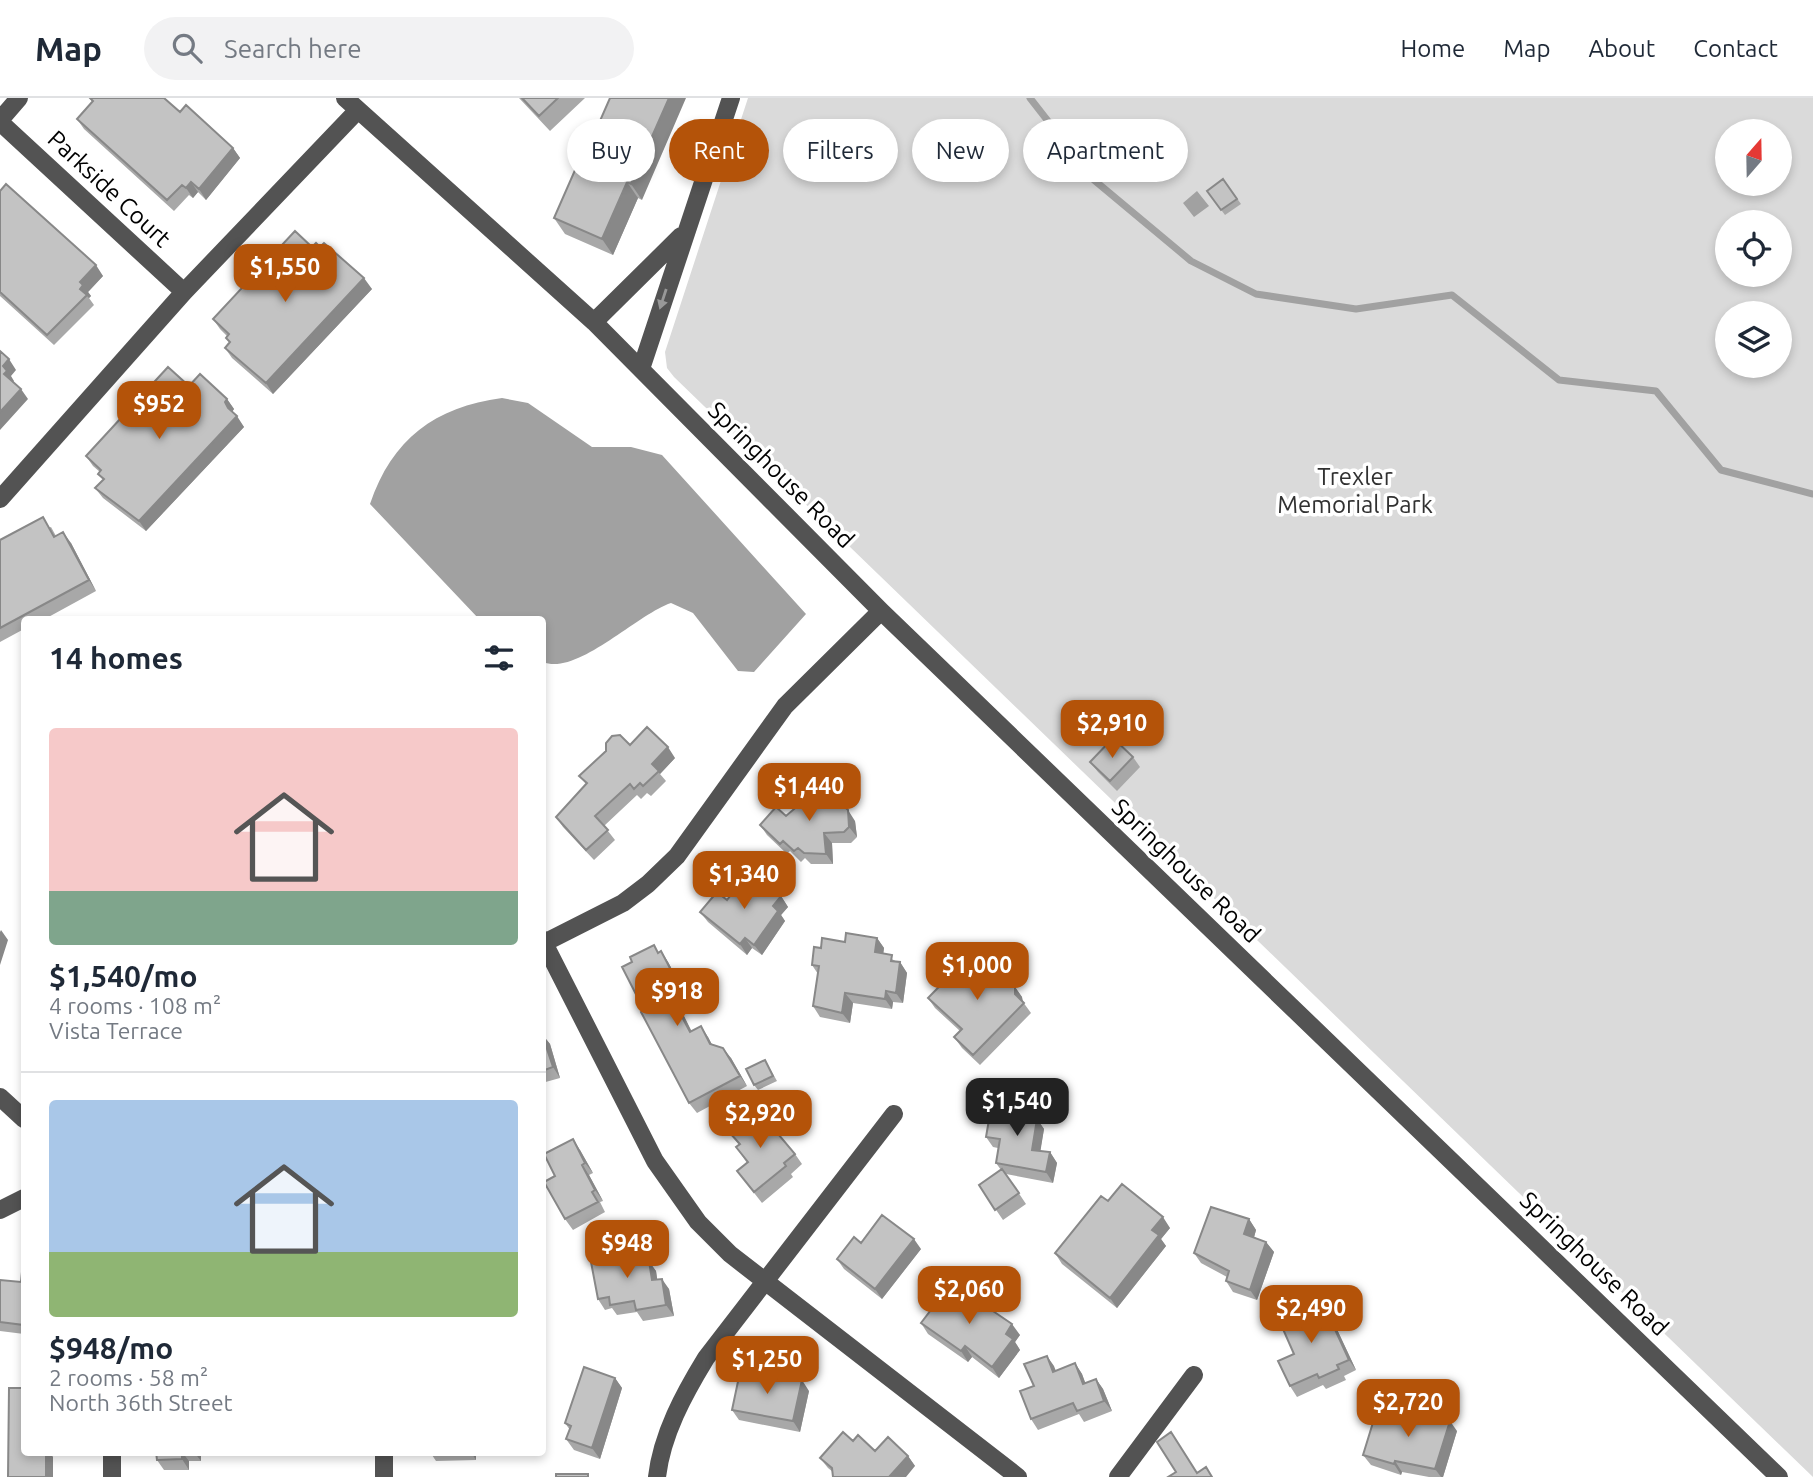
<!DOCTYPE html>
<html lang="en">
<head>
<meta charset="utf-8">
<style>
	:root { --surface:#fff; --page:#f2f2f3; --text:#1f2937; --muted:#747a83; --line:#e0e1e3; --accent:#b45309 }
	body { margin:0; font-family:Ubuntu,sans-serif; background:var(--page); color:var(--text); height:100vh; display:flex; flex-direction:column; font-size:26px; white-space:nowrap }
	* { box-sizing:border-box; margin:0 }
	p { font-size:23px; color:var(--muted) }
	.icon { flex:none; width:38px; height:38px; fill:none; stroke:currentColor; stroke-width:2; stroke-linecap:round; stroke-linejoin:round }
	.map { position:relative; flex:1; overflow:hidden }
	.panel { position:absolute; left:21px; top:518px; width:525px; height:840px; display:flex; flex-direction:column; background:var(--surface); border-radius:7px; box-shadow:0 4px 10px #0003 }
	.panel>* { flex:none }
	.banner { position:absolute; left:567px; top:21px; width:665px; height:63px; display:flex; gap:14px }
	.needle { width:46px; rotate:20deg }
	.fabs { position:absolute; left:1715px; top:21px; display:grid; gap:14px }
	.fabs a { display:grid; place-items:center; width:77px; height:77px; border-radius:50%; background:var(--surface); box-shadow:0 4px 10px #0003; font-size:35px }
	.price { position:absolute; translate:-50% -60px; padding:0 16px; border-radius:14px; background:var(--accent); color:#fff; font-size:23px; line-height:46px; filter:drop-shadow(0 2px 4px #0008) }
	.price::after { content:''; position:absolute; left:50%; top:42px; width:21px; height:16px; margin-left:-10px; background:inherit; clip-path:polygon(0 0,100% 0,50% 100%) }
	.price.current { background:#222; color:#fff }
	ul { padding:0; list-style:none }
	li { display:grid; align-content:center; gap:14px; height:371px; padding:0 28px }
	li+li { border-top:2px solid var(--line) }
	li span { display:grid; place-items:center; height:217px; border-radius:7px; color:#555 }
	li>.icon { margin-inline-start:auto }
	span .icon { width:126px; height:126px; fill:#fffc; stroke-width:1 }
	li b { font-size:30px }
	h2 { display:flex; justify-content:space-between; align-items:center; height:84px; padding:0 28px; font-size:30px }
	.chip { padding:0 24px; border-radius:32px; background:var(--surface); box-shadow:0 4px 10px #0003; font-size:24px; line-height:63px }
	.chip.current { background:var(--accent); color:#fff }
	header { display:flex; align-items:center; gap:42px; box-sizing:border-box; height:98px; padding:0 35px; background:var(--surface); border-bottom:2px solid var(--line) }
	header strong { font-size:33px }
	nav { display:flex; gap:38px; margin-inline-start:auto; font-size:24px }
	.search { width:490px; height:63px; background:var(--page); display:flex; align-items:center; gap:18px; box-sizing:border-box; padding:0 24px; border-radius:38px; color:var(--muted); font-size:26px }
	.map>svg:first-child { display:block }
	.green { fill:#dadada; fill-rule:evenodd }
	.water { fill:#a1a1a1 }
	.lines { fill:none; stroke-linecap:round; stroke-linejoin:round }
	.stream { stroke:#a1a1a1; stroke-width:7 }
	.minor { stroke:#535353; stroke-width:18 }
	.wall { fill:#a8a8a8 }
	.shaded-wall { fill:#888 }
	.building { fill:#c3c3c3; stroke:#888; stroke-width:2 }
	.oneway { fill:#989898 }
	.labels { text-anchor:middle; stroke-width:7; stroke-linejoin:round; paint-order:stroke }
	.street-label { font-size:24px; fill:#000; stroke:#fff }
	.park-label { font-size:24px; fill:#313131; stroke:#fff }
</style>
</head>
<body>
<header>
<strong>Map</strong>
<div class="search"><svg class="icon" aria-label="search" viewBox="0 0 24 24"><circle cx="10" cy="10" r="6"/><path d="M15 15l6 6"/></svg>Search here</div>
<nav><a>Home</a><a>Map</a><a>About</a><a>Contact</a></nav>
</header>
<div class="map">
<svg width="1813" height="1379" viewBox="0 0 1813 1379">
	<rect width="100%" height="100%" fill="#fff"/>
	<!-- green -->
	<path class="green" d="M748,0H1813V1379L674,279L667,270L665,254ZM1727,33H1780V86H1727ZM1727,124H1780V177H1727ZM1727,215H1780V268H1727Z"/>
	<!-- water -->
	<path class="water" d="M1197,93L1209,108L1194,119L1183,105Z
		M502,300L528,305L592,349H631L662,357L806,516L754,574L738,573L693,515L671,505C636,517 577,578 543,564L542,522L479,521L370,406C392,341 435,309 502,300Z"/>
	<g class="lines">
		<!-- stream -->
		<path class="stream" d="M1030,0L1094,82L1191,163L1256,196L1356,211L1452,197L1559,282L1656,293L1721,372L1813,396"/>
		<!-- minor -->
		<path class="minor" d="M345,0L594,224L881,513L1779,1379
			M0,22L19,0
			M0,24L184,194
			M594,224L681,138
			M641,271L731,0
			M0,401L184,194L358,12
			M542,841L655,1063L698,1124L730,1156L1018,1379
			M542,846L623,805L648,786L677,758L785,608L881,513
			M0,999L24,1021
			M0,1112L24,1100
			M112,1379V1354
			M384,1379V1354
			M657,1379C662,1336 684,1296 706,1260L894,1016
			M1118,1379L1194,1277"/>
	</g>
	<!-- wall -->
	<path class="wall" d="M90,0L180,14L233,50L240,60L206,102L198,94L193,100L189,97L174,113L84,31L77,21L92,4Z
		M519,0H585L550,33Z
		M610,0L642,102L638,100L613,157L565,136L554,120L582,64Z
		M1223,81L1241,106L1225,117L1207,93Z
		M0,93L103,178L88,194L91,198L89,200L94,207L54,247L0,198Z
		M312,149L372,191L273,296L232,260L225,250L230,245L226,240L227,238L220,231L213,221Z
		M189,288L227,301L234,311L232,314L244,329L146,433L103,400L95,390L103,382L98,376L100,374L93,368L86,358Z
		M51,429L56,438L71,445L96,493L43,522H24V531L0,544V442Z
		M630,647L675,660L660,676L666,683L651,698L647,695L641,701L637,697L604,728L615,742L594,762L563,729L556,719L586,686L579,678Z
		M1133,659L1140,669L1117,693L1098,674L1090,664Z
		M786,718L855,723L857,739L851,745H832L833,766H811L805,760L801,764L790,753L787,756L767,737L760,727Z
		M740,793L781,798L788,809L781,817L785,823L762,857L752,850L747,857L708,824L700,814L727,802Z
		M877,840L884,850L883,856L897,864H900L907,875L903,905L893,904L892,911L853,905L850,925L820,919L813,908L818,876L812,867L821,850L845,844Z
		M661,853L668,864L691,907L681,912L691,933L708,939L712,947L731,960L747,988L697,1015L689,1005L644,912L659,854Z
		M1015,889L1022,899L1023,904L1031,915L980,967L962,950L954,939L960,933L935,910L928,900Z
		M542,936L550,946L560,980L542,985Z
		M765,962L777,983L758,992L754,987Z
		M1027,1003L1034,1013L1033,1020L1037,1021L1044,1031L1040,1053L1050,1054L1057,1065L1053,1085L1006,1076L1026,1106L1003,1122L979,1087L1001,1072L996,1065L998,1050L993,1049L986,1039L1003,1018Z
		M729,1034L795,1056L802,1066L791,1076L793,1079L762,1105L737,1073L747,1065L736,1049L739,1047Z
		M580,1052L593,1075L589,1077L603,1103L600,1104L605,1114L573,1132L565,1121L555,1078Z
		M1108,1103L1170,1130L1161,1141L1166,1148L1117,1210L1062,1166L1055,1155Z
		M1249,1121L1256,1132L1254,1139L1266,1144L1274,1154L1257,1202L1233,1194L1226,1183L1227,1179L1201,1165L1194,1155Z
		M861,1145L921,1151L882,1201L844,1171L837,1161Z
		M646,1160V1163L656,1173L657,1181L669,1191L674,1218L643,1223L637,1214L617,1217L612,1210L605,1212L598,1201Z
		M24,1164V1236L0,1233V1182L21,1184Z
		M954,1196L1020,1237L1015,1244L1020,1252L999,1280L972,1259L968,1264L928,1236L921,1225Z
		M1324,1216L1334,1225L1356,1272L1344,1278L1346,1282L1326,1291L1323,1287L1297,1299L1290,1288L1294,1256Z
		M1047,1258L1056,1273L1075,1265L1082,1276L1085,1285L1096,1281L1103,1291L1112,1313L1084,1324L1079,1316L1038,1332L1031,1321Z
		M615,1280L622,1290L600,1361L574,1352L566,1341L570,1332L565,1325Z
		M809,1293L800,1334L739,1322L732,1312Z
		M1457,1333L1443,1379H1429L1402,1374L1401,1377L1371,1367L1363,1357Z
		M853,1343L875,1353L908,1358L915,1368L833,1374L828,1370L820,1360Z
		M156,1354H201V1363H189V1372H164L157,1362Z
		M284,1354H325V1357L285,1356Z
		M430,1354H476V1362L436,1363Z"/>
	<!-- shaded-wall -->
	<path class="shaded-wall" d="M669,0H686L642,102L631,86Z
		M233,50L240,60L206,102L199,91Z
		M191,84L198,94L193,100L186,90Z
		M627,84L638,100L613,157L602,141Z
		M96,167L103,178L88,194L91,198L89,200L80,191V184Z
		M364,180L372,191L273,296L266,285Z
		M9,261L16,272L11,278L14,283L11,287L4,276L3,268Z
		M21,291L28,301L0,332V314Z
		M227,301L234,311L232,314L228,310L225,304Z
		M237,318L244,329L146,433L139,423Z
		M63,434L71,445L96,493L89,482Z
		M668,649L675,660L660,676L652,666Z
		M848,712L855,723L857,739L849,729Z
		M824,735L832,745L833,766L826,756Z
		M781,798L788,809L781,817L785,823L762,857L754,847L773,808Z
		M1,832L8,842L0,867V834Z
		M745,840L752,850L747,857L740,846Z
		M877,840L884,850L882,865L875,854Z
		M661,853L668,864L691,907L684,897Z
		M900,864L907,875L903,905L896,895Z
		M1015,889L1022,899L1023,907L1015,896Z
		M886,893L893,904L892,911L885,901Z
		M845,895L853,905L850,925L842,915Z
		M673,902L681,912L697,944L690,934Z
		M701,928L708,939L717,956L710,946Z
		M542,936L550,946L560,980L553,969Z
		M723,950L731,960L747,988L740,978Z
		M1027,1003L1034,1013L1031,1029L1024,1019Z
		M1037,1021L1044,1031L1039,1062L1032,1052Z
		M573,1041L580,1052L593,1075L585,1065Z
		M1050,1054L1057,1065L1053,1085L1046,1074Z
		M582,1067L589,1077L603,1103L595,1092Z
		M1163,1119L1170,1130L1161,1141L1166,1148L1117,1210L1110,1200L1152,1132Z
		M1249,1121L1256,1132L1252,1147L1244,1136Z
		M914,1141L921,1151L882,1201L875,1191Z
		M1266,1144L1274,1154L1257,1202L1250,1192Z
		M639,1150L646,1160L648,1174L641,1164Z
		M649,1163L656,1173L659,1193L652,1182Z
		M662,1181L669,1191L674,1218L666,1207Z
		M1327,1214L1334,1225L1356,1272L1349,1262Z
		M1012,1226L1020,1237L1015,1244L1020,1252L999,1280L992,1269L1006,1236Z
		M965,1248L972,1259L968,1264L961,1253Z
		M1047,1258L1054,1268L1060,1284L1053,1274Z
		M1075,1265L1082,1276L1090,1297L1083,1286Z
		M615,1280L622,1290L600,1361L592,1350Z
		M1096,1281L1103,1291L1112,1313L1104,1303Z
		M802,1282L809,1293L800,1334L793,1323Z
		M1450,1323L1457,1333L1443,1379H1441L1435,1371Z
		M46,1354H50L53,1359V1379H46Z
		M182,1354L189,1363V1372L182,1361Z
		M194,1354H201V1363Z
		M471,1354H476V1362Z
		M908,1358L915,1368L906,1379H889Z
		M1395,1363L1402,1374L1401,1377L1394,1366Z"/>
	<!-- building -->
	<path class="building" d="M90,0H164L180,14L186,7L233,50L199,91L191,84L186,90L182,87L167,102L77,21L93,3Z
		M522,0H558L539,18Z
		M610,0H669L631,86L627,84L602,141L554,120L579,63L582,64Z
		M1223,81L1237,101L1221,112L1207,93Z
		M6,86L96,167L80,184L83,187L80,191L87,197L47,237L0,194V93Z
		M295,133L312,149L316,145L320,149L324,145L364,180L266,285L225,250L230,244L226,240L229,236L213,221Z
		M0,253L9,261L3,268L7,273L4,276L21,291L0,314Z
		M168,269L189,288L200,276L227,301L225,304L228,310L237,318L139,423L95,390L104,381L98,376L101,372L86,358Z
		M43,419L54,439L63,434L89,482L0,530V442Z
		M647,629L668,649L652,666L659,673L643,688L640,685L634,691L630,686L595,718L608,732L586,752L556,719L587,685L579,678L606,653V645L612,638L620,637L630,647Z
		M1113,640L1133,659L1110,683L1090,664Z
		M822,687L848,712L849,729L844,734L824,735L826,756L804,755L798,750L794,753L783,743L780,746L760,727L776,709L786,718Z
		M754,776L781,798L773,808L778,813L754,847L745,840L740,846L700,814L717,794L727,802L736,790L740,793Z
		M846,835L877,840L875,854L892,857L891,863L900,864L896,895L886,893L885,901L845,895L842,915L813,908L819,868L812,867L814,849L821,850L822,840L845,844Z
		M654,847L658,855L661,853L684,897L673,902L690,934L701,928L710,946L723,950L740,978L689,1005L641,914L644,912L622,869L632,864L630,859Z
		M968,859H978L984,865H991L1015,889V896L1024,905L973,957L954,939L962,931L928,900Z
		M542,936L553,969L542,973Z
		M765,962L773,978L754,987L746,971Z
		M1006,999L1027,1003L1024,1019L1037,1021L1032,1052L1050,1054L1046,1074L996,1065L1000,1041L986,1039L990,1016L1003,1018Z
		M757,1011L795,1056L784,1065L786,1068L754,1094L737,1073L748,1064L736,1049L740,1046L729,1034Z
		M573,1041L585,1065L582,1067L595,1092L592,1094L598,1104L565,1121L544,1084L555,1078L544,1056Z
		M1002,1071L1019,1095L995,1112L979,1087Z
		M1122,1086L1163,1119L1152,1132L1159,1137L1110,1200L1055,1155L1101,1098L1108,1103Z
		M1211,1109L1249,1121L1244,1136L1266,1144L1250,1192L1226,1183L1229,1173L1194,1155Z
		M882,1117L914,1141L875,1191L837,1161L854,1139L861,1145Z
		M639,1150L641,1164L649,1163L652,1182L662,1181L666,1207L636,1212L634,1203L610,1207L609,1199L598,1201L591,1164L599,1162L598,1156Z
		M23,1164H24V1227L0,1224V1182L21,1184Z
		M959,1190L1012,1226L1006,1236L1013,1241L992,1269L965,1248L961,1253L921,1225L947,1191L954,1196Z
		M1317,1205L1322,1217L1327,1214L1349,1262L1337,1267L1339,1271L1319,1280L1317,1276L1290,1288L1278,1263L1294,1256L1279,1222Z
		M1047,1258L1053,1274L1075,1265L1083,1286L1096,1281L1104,1303L1077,1313L1073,1305L1031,1321L1020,1293L1034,1288L1024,1266Z
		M584,1269L615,1280L592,1350L566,1341L571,1328L565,1325Z
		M740,1274L776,1282L778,1277L802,1282L793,1323L732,1312Z
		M9,1290H24V1354H46V1379H8Z
		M1406,1310L1450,1323L1435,1371L1395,1363L1394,1366L1363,1357L1375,1318L1401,1326Z
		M843,1334L853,1343L858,1337L875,1353L888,1339L908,1358L889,1379H833L832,1370L820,1360Z
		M1171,1334L1197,1375L1206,1369L1212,1379H1168L1176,1374L1157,1344Z
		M156,1354H182V1361L157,1362Z
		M556,1376H588V1379H556Z"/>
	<!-- one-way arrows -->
	<defs><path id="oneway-solid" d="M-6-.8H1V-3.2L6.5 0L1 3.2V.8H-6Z" transform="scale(1.75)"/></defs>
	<use class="oneway" href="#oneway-solid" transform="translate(663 201) rotate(108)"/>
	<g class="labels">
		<!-- street labels -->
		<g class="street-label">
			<text transform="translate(109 91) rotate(43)" y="8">Parkside Court</text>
			<text transform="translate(781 377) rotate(45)" y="8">Springhouse Road</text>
			<text transform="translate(1186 773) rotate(44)" y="8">Springhouse Road</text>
			<text transform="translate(1594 1166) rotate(44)" y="8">Springhouse Road</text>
		</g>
		<!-- park labels -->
		<g class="park-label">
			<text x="1355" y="387">Trexler<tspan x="1355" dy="28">Memorial Park</tspan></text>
		</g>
	</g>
</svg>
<div class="fabs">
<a><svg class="needle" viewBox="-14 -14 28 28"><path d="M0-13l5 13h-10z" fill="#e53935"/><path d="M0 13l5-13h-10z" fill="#747a83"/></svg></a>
<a><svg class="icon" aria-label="locate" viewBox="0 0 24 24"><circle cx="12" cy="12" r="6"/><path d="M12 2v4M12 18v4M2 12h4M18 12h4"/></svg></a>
<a><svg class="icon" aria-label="layers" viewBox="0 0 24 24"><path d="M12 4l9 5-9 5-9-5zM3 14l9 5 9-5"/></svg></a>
</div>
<b class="price" style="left:285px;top:206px">$1,550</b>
<b class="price" style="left:159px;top:343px">$952</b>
<b class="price" style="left:1112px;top:662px">$2,910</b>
<b class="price" style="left:809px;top:725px">$1,440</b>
<b class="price" style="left:744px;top:813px">$1,340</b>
<b class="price" style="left:977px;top:904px">$1,000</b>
<b class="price" style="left:677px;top:930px">$918</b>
<b class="price current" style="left:1017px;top:1040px">$1,540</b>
<b class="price" style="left:760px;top:1052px">$2,920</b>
<b class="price" style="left:627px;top:1182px">$948</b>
<b class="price" style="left:969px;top:1228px">$2,060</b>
<b class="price" style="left:1311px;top:1247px">$2,490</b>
<b class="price" style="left:767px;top:1298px">$1,250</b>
<b class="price" style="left:1408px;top:1341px">$2,720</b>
<div class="banner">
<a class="chip">Buy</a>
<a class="chip current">Rent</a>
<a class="chip">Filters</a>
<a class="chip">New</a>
<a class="chip">Apartment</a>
</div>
<section class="panel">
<h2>14 homes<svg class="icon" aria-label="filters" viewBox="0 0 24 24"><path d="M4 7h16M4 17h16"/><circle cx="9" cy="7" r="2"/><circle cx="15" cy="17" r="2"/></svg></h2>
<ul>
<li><span style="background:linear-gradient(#f6c9c9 75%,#7fa58c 0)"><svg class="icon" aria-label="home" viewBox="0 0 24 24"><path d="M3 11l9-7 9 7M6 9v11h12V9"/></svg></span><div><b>$1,540/mo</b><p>4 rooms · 108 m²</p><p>Vista Terrace</p></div></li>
<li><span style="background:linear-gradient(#a9c7e8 70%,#8fb573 0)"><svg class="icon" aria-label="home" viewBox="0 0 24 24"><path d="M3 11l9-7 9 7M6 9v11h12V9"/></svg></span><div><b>$948/mo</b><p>2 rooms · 58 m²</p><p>North 36th Street</p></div></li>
</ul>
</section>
</div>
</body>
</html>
